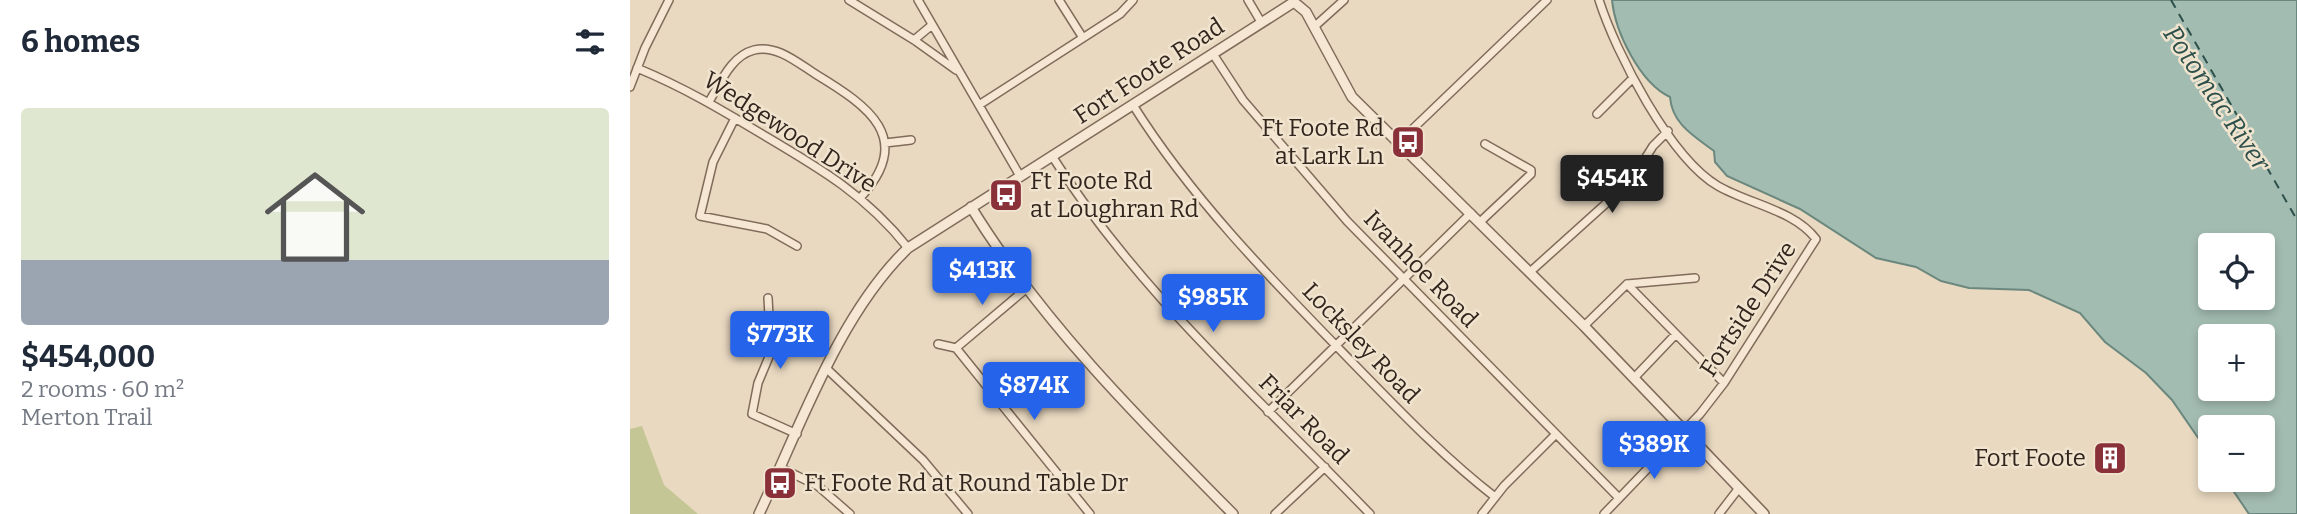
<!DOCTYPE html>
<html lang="en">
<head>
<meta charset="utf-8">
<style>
	:root { --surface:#fff; --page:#f6f6f7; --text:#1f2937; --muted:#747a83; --line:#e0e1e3; --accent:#2563eb }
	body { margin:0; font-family:Bitter,serif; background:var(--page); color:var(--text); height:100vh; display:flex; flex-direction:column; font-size:26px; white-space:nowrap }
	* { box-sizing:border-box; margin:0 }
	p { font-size:23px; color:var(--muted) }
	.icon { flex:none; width:38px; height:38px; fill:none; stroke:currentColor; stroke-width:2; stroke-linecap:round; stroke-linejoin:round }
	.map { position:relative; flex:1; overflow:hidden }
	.side { display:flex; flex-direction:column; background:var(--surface); width:630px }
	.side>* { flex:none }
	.buttons { position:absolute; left:1568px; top:233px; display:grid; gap:14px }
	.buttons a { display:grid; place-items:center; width:77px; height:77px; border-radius:7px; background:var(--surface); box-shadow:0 4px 10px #0003; font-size:35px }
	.price { position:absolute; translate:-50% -60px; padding:0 16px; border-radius:7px; background:var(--accent); color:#fff; font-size:23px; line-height:46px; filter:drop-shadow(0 2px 4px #0008) }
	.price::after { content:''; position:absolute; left:50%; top:42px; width:21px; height:16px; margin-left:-10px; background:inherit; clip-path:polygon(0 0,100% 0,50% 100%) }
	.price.on { background:#222; color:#fff }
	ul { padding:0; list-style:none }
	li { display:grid; align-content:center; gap:14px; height:371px; padding:0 21px }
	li+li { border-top:2px solid var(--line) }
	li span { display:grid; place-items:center; height:217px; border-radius:7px; color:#555 }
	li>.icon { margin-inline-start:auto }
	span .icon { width:126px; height:126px; fill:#fffc; stroke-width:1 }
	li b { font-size:30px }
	h2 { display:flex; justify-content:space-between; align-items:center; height:84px; padding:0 21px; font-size:30px }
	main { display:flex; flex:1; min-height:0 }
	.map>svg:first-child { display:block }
	.green { fill:#c5c696 }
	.water { fill:#a3bcb2; stroke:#6b887e; stroke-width:2; fill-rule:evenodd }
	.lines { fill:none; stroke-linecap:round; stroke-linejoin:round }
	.ferry { stroke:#2e504b; stroke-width:2; stroke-dasharray:9 7; stroke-linecap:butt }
	.minor-casing { stroke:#816b5a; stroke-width:10 }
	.tertiary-casing { stroke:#816b5a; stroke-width:12 }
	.minor { stroke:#f5e7d3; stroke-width:7 }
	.tertiary { stroke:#f5e7d3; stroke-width:9 }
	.labels { text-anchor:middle; stroke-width:5; stroke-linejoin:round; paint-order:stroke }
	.street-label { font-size:24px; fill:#32251d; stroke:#f1e4cf }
	.poi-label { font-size:24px; fill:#32251d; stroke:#f1e4cf; text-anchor:end }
	.water-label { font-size:26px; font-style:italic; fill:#2e504b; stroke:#f1e4cf }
</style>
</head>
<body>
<main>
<section class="side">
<h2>6 homes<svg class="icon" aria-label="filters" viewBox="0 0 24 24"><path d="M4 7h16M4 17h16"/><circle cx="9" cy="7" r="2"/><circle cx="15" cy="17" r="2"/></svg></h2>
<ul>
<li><span style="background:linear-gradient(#dfe7d0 70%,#9aa5b1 0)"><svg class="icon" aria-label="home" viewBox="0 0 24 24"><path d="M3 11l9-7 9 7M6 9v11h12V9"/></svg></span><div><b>$454,000</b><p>2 rooms · 60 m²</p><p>Merton Trail</p></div></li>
</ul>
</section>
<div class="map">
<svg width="1667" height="514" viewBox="0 0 1667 514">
	<rect width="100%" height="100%" fill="#e9d9c1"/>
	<!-- green -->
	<path class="green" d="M12,426L34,485L68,514H0V429Z"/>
	<!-- water -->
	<path class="water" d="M982,0H1667V514H1619L1596,480H1633V427H1580V455L1542,400L1516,373L1475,342L1450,313L1399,290L1339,288L1311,281L1286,267L1246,258L1170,209L1097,176L1085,162L1084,151C1064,136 1042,124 1040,97C1010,83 985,32 982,0ZM1580,245H1633V298H1580ZM1580,336H1633V388H1580Z"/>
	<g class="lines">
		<!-- ferry -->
		<path class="ferry" d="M1541,0L1667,220"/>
		<!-- minor casing -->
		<g class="minor-casing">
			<path id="minor" d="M219,0L284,40L326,70
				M288,0L390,176
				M429,0L453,38
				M618,0L631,22
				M969,0C986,53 1040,158 1088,186C1119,204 1164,210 1186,239L1094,383L1070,414L974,514
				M684,27L714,0
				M284,40L302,25
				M583,54L613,100L717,221L988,497
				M7,68C55,88 90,109 135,136C191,169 237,196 278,248
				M0,87L15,48L39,0
				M80,100C91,82 101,56 124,50C147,44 169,64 187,75C238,106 285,138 231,197
				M349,105L490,14L503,0
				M503,105C562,199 642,280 719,359C766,407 812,456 865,497
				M967,114L1003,78
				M105,118L83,162L70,216L137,229L167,246
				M769,142L917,0
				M255,143L281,140
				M422,156C508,292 630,399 740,514
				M850,222L901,174V170L855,144
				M900,272L1001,181L1023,146L1038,131
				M997,284L1094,383
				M997,284L1065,278
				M138,298L141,352L128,383L122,414L167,434
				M954,326L997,284
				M308,344L326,348
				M326,348L460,514
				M326,348L397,288
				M197,369L293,460L338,514
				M1004,378L1046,334
				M638,412L841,213
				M151,468L188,486L220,514
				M645,514L695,467
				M852,514L874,486L926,434
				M1089,514L1109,488"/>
		</g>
		<!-- tertiary casing -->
		<g class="tertiary-casing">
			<path id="tertiary" d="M341,207C411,321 509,419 603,514
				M129,514C170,427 209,314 278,248L664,2L676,12L722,97L954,326L1134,514"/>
		</g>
		<!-- minor -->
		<use href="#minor" class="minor"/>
		<!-- tertiary -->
		<use href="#tertiary" class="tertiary"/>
	</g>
	<!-- icons -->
	<defs>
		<g id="bus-square" transform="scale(1.75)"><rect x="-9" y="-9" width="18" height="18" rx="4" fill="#8a3039" stroke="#f1e4cf"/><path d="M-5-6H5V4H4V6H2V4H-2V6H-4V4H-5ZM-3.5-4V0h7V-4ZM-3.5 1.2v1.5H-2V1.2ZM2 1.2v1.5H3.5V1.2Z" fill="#fff"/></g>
		<g id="building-square" transform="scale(1.75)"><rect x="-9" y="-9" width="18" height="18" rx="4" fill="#8a3039" stroke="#f1e4cf"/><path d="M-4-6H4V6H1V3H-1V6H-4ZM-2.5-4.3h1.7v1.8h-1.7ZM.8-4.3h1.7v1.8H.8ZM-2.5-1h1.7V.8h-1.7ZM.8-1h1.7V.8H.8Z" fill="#fff"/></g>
	</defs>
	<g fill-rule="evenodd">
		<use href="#bus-square" x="778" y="142"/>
		<use href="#bus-square" x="376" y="195"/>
		<use href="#building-square" x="1480" y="458"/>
		<use href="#bus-square" x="150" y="483"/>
	</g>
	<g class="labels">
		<!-- street labels -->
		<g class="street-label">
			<text transform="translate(519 71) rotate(-33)" y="8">Fort Foote Road</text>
			<text transform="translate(160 132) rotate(33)" y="8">Wedgewood Drive</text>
			<text transform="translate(791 269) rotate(46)" y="8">Ivanhoe Road</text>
			<text transform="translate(1118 309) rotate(-57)" y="8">Fortside Drive</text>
			<text transform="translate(731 343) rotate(46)" y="8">Locksley Road</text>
			<text transform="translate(674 419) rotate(45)" y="8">Friar Road</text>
		</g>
		<!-- poi labels -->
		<g class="poi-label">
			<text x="754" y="136">Ft Foote Rd<tspan x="754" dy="28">at Lark Ln</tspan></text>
			<text x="400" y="189" text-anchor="start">Ft Foote Rd<tspan x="400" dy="28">at Loughran Rd</tspan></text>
			<text x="1456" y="466">Fort Foote</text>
			<text x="174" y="491" text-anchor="start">Ft Foote Rd at Round Table Dr</text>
		</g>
		<!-- water labels -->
		<g class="water-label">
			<text transform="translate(1587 98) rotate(56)" y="9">Potomac River</text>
		</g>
	</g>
</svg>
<div class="buttons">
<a><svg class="icon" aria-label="locate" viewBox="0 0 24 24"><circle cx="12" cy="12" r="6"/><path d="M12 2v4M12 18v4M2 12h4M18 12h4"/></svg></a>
<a>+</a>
<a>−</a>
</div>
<b class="price on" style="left:982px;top:215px">$454K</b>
<b class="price" style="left:352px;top:307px">$413K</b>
<b class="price" style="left:583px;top:334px">$985K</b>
<b class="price" style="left:150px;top:371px">$773K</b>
<b class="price" style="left:404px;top:422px">$874K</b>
<b class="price" style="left:1024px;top:481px">$389K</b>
</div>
</main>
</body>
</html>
